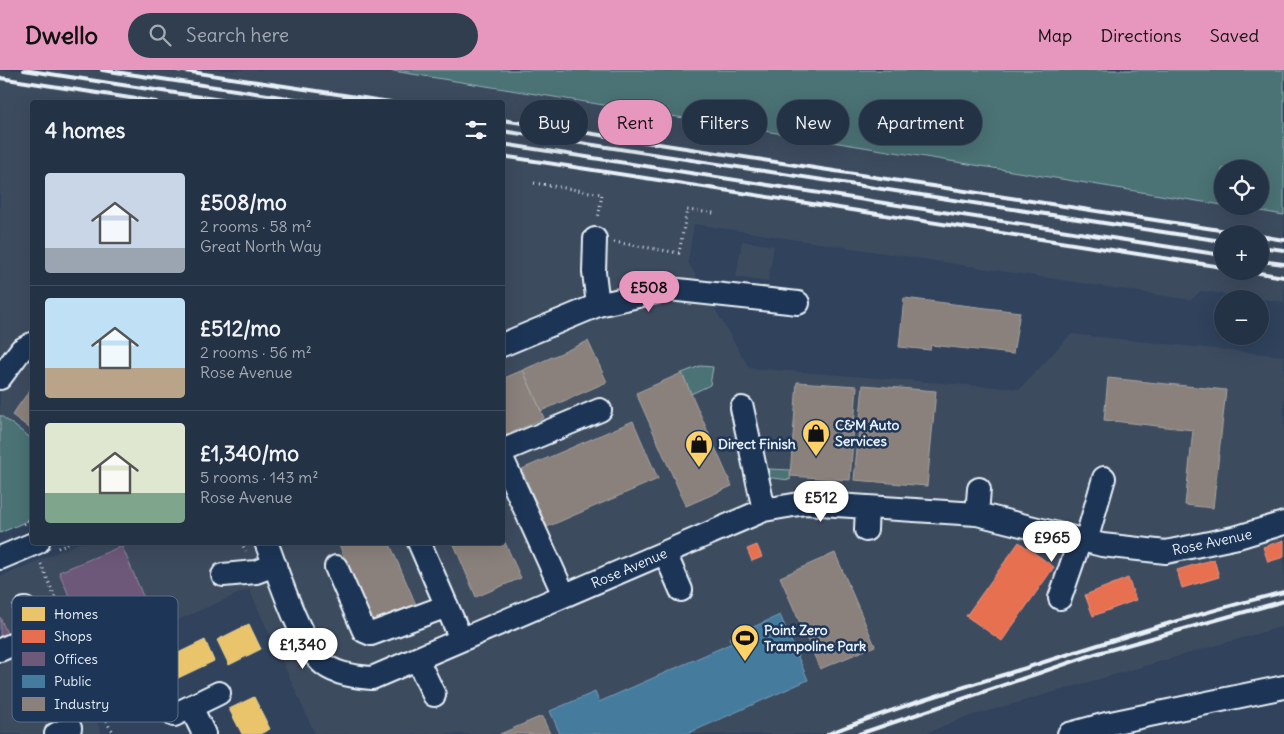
<!DOCTYPE html>
<html lang="en">
<head>
<meta charset="utf-8">
<style>
	:root { --surface:#243245; --page:#303e50; --text:#f1f3f6; --muted:#a3aab3; --line:#414d5e; --accent:#e797bd }
	body { margin:0; font-family:Delius,sans-serif; background:var(--page); color:var(--text); height:100vh; display:flex; flex-direction:column; font-size:19px; white-space:nowrap }
	* { box-sizing:border-box; margin:0 }
	p { font-size:16px; color:var(--muted) }
	.icon { flex:none; width:28px; height:28px; fill:none; stroke:currentColor; stroke-width:2; stroke-linecap:round; stroke-linejoin:round }
	.map { position:relative; flex:1; overflow:hidden }
	.panel { position:absolute; left:30px; top:30px; width:475px; height:445px; display:flex; flex-direction:column; background:var(--surface); border-radius:5px; box-shadow:0 5px 20px #0002,0 0 0 1px var(--line) }
	.panel>* { flex:none }
	.top-card { position:absolute; left:520px; top:30px; width:475px; height:45px; display:flex; gap:10px }
	.buttons { position:absolute; left:1214px; top:90px; display:grid; gap:10px }
	.buttons a { display:grid; place-items:center; width:55px; height:55px; border-radius:50%; background:var(--surface); box-shadow:0 5px 20px #0002,0 0 0 1px var(--line); font-size:25px }
	.price { position:absolute; translate:-50% -42px; padding:0 11px; border-radius:18px; background:#fff; color:#222; font-size:16px; line-height:32px; filter:drop-shadow(0 1px 2px #0008) }
	.price::after { content:''; position:absolute; left:50%; top:30px; width:15px; height:11px; margin-left:-8px; background:inherit; clip-path:polygon(0 0,100% 0,50% 100%) }
	.price.active { background:var(--accent); color:#111 }
	ul { padding:0; list-style:none }
	li { display:flex; align-items:center; gap:15px; height:125px; padding:0 15px }
	li+li { border-top:1px solid var(--line) }
	li span { display:grid; place-items:center; flex:none; width:140px; height:100px; border-radius:5px; color:#555 }
	li>.icon { margin-inline-start:auto }
	span .icon { width:60px; height:60px; fill:#fffc; stroke-width:1 }
	li b { font-size:21px }
	h2 { display:flex; justify-content:space-between; align-items:center; height:60px; padding:0 15px; font-size:21px }
	.chip { padding:0 18px; border-radius:22px; background:var(--surface); box-shadow:0 5px 20px #0002,0 0 0 1px var(--line); font-size:18px; line-height:45px }
	.chip.active { background:var(--accent); color:#111 }
	header { display:flex; align-items:center; gap:30px; box-sizing:border-box; height:70px; padding:0 25px; background:var(--accent); color:#111 }
	header strong { font-size:24px }
	nav { display:flex; gap:28px; margin-inline-start:auto; font-size:18px }
	.search { width:350px; height:45px; background:var(--page); display:flex; align-items:center; gap:12px; box-sizing:border-box; padding:0 18px; border-radius:28px; color:var(--muted); font-size:19px }
	.map>svg:first-child { display:block }
	.built { fill:#3d4b5f; fill-rule:evenodd }
	.green { fill:#4c7274; stroke:#9ab2b6 }
	.homes { fill:#e9c46a; stroke:#e9d295 }
	.shops { fill:#e76f51; stroke:#e79683 }
	.offices { fill:#6d597a; stroke:#9287a0 }
	.public { fill:#457b9d; stroke:#769eb8 }
	.industry { fill:#8a817c; stroke:#a6a3a1 }
	.lines { fill:none; stroke-linecap:round; stroke-linejoin:round }
	.minor-casing { stroke:#e8f1f8; stroke-width:26 }
	.path { stroke:#e8f1f8; stroke-width:3; stroke-dasharray:1 4; stroke-linecap:butt }
	.minor { stroke:#1d3557; stroke-width:22 }
	.rail { stroke:#e8f1f8; stroke-width:4 }
	.labels { text-anchor:middle; stroke-width:5; stroke-linejoin:round; paint-order:stroke }
	.poi-label { font-size:14px; font-weight:bold; fill:#e8f1f8; stroke:#1d3557; text-anchor:start }
	.street-label { font-size:14px; fill:#e8f1f8; stroke:#1d3557 }
	.key { fill:#1d3557; stroke:#5a6d87; stroke-width:1 }
	.key-label { font-size:14px; fill:#e8f1f8 }
</style>
</head>
<body>
<header>
<strong>Dwello</strong>
<div class="search"><svg class="icon" aria-label="search" viewBox="0 0 24 24"><circle cx="10" cy="10" r="6"/><path d="M15 15l6 6"/></svg>Search here</div>
<nav><a>Map</a><a>Directions</a><a>Saved</a></nav>
</header>
<div class="map">
<svg width="1284" height="664" viewBox="0 0 1284 664">
	<rect width="100%" height="100%" fill="#30425c"/>
	<filter id="ink" filterUnits="userSpaceOnUse"><feTurbulence type="fractalNoise" baseFrequency=".02" numOctaves="2"/><feDisplacementMap in="SourceGraphic" scale="10" xChannelSelector="R" yChannelSelector="G"/><feConvolveMatrix kernelMatrix="1 2 1 2 8 2 1 2 1" color-interpolation-filters="sRGB"/></filter>
	<g filter="url(#ink)">
		<!-- built -->
		<path class="built" d="M0,0H387L1284,145V232L1201,221L1191,230L694,154L688,192L749,298L1020,319L1071,264L1284,286V556L960,649L925,664H315L249,519L73,596L102,664H0V507L79,473L502,472V32H32V369L0,345ZM1222,164H1260V201H1222Z
			M742,171L774,176L768,212L736,207Z"/>
		<!-- green -->
		<path class="green" d="M387,0H1284V145L1230,136H1260V99H1222V135Z
			M700,296L713,297L710,315L691,324L682,303Z
			M0,345L32,369V449L0,463Z
			M769,399L791,400L790,410L772,408L764,411L767,400Z"/>
		<!-- homes -->
		<path class="homes" d="M249,554L261,579L229,595L217,570Z
			M205,570L214,591L157,618L147,598Z
			M254,627L270,659L260,664H242L229,639Z"/>
		<!-- shops -->
		<path class="shops" d="M1284,470V487L1268,492L1263,477Z
			M1019,472L1054,497L1002,571L966,546Z
			M757,475L762,487L752,491L747,479Z
			M1214,489L1219,507L1182,518L1177,500Z
			M1128,508L1136,530L1093,546L1085,525Z"/>
		<!-- offices -->
		<path class="offices" d="M122,476L156,557L93,583L59,502Z
			M0,547L8,566L0,570Z"/>
		<!-- public -->
		<path class="public" d="M780,545L808,610L687,664H560L550,641L595,622L599,632L732,573L729,568Z"/>
		<!-- industry -->
		<path class="industry" d="M904,228L1020,242L1013,284L931,275L930,280L899,277Z
			M588,271L607,312L541,341L523,300Z
			M523,300L544,348L502,367V309Z
			M682,303L732,416L686,436L636,323Z
			M1108,308L1226,320L1213,438L1185,435L1193,360L1104,350Z
			M797,312L857,316L850,410L790,406Z
			M863,315L936,321L927,416L854,410Z
			M32,317V360L12,345Z
			M633,351L658,409L547,457L522,399Z
			M502,466L521,508L476,527L453,472H502Z
			M338,472H389L417,537L373,556Z
			M835,483L875,576L820,599L780,507Z
			M542,646L550,664H500Z"/>
		<g class="lines">
			<!-- minor casing -->
			<g class="minor-casing">
				<path id="minor" d="M595,169L594,202L598,235
					M502,275L598,235L669,219L798,233
					M0,308L21,280L32,274
					M742,338L764,440
					M502,381L600,340
					M502,388L564,525
					M977,444L979,419
					M866,460L867,437
					M1086,471L1104,408
					M266,472C278,503 299,570 321,592C333,604 356,607 372,608L764,440L805,433L977,444L1102,475L1166,482L1238,467L1284,453
					M419,472L461,569
					M665,483L681,520
					M0,488L38,472
					M336,497L364,561L371,564L447,536
					M223,505L256,502L275,495
					M1060,528L1080,470
					M0,580L35,565L25,539
					M417,589L434,625
					M191,637L204,664
					M174,645L219,623
					M56,664L70,658
					M1069,664L1106,654L1284,617"/>
			</g>
			<!-- path -->
			<path class="path" d="M534,113L602,124L598,149
				M614,172L679,183L687,140L714,143
				M24,454L32,448
				M241,472L246,481
				M58,478L71,472
				M41,494L109,656L115,664"/>
			<!-- minor -->
			<use href="#minor" class="minor"/>
			<!-- rail -->
			<path class="rail" d="M24,0L234,32
				M102,0L315,32
				M178,0L390,32
				M0,8L156,32
				M502,50L1246,164
				M502,61L1222,171
				M502,74L1222,185
				M502,86L1222,197
				M1260,166L1284,170
				M1260,177L1284,180
				M1260,191L1284,194
				M1247,201L1284,207
				M828,664C891,639 955,620 1019,600C1107,572 1194,544 1284,522
				M859,664L1095,584L1284,531"/>
		</g>
	</g>
	<!-- icons -->
	<defs>
		<g id="shop-pin" transform="scale(1.4375)"><path d="M0 17L-7.5 6A9.5 9.5 0 1 1 7.5 6Z" fill="#ffd166" stroke="#1d3557"/><path d="M-5-2.5h2.3a2.7 3.5 0 0 1 5.4 0H5L5.5 6h-11ZM-1.5-2.5h3a1.5 2.3 0 0 0-3 0Z" fill="#111"/></g>
		<g id="stadium-pin" transform="scale(1.4375)"><path d="M0 17L-7.5 6A9.5 9.5 0 1 1 7.5 6Z" fill="#ffd166" stroke="#1d3557"/><path d="M0-5a6.5 5 0 1 0 0 10a6.5 5 0 1 0 0-10ZM-3.5-1.8h7v3.6h-7Z" fill="#111"/></g>
	</defs>
	<g fill-rule="evenodd">
		<use href="#shop-pin" x="816" y="363"/>
		<use href="#shop-pin" x="699" y="374"/>
		<use href="#stadium-pin" x="745" y="568"/>
	</g>
	<g class="labels">
		<!-- poi labels -->
		<g class="poi-label">
			<text x="835" y="360">C&amp;M Auto<tspan x="835" dy="16">Services</tspan></text>
			<text x="718" y="379">Direct Finish</text>
			<text x="764" y="565">Point Zero<tspan x="764" dy="16">Trampoline Park</tspan></text>
		</g>
		<!-- street labels -->
		<g class="street-label">
			<text transform="translate(1212 472) rotate(-12)" y="5">Rose Avenue</text>
			<text transform="translate(629 498) rotate(-23)" y="5">Rose Avenue</text>
		</g>
	</g>
	<!-- legend -->
	<rect x="12" y="526" width="166" height="126" rx="8" class="key"/>
	<rect x="22" y="537" width="23" height="14" fill="#e9c46a"/>
	<rect x="22" y="560" width="23" height="13" fill="#e76f51"/>
	<rect x="22" y="582" width="23" height="14" fill="#6d597a"/>
	<rect x="22" y="605" width="23" height="13" fill="#457b9d"/>
	<rect x="22" y="627" width="23" height="14" fill="#8a817c"/>
	<g class="key-label">
		<text x="54" y="549">Homes</text>
		<text x="54" y="571">Shops</text>
		<text x="54" y="594">Offices</text>
		<text x="54" y="616">Public</text>
		<text x="54" y="639">Industry</text>
	</g>
</svg>
<div class="buttons">
<a><svg class="icon" aria-label="locate" viewBox="0 0 24 24"><circle cx="12" cy="12" r="6"/><path d="M12 2v4M12 18v4M2 12h4M18 12h4"/></svg></a>
<a>+</a>
<a>−</a>
</div>
<b class="price active" style="left:649px;top:243px">£508</b>
<b class="price" style="left:821px;top:453px">£512</b>
<b class="price" style="left:1052px;top:493px">£965</b>
<b class="price" style="left:303px;top:600px">£1,340</b>
<div class="top-card">
<a class="chip">Buy</a>
<a class="chip active">Rent</a>
<a class="chip">Filters</a>
<a class="chip">New</a>
<a class="chip">Apartment</a>
</div>
<section class="panel">
<h2>4 homes<svg class="icon" aria-label="filters" viewBox="0 0 24 24"><path d="M4 7h16M4 17h16"/><circle cx="9" cy="7" r="2"/><circle cx="15" cy="17" r="2"/></svg></h2>
<ul>
<li><span style="background:linear-gradient(#c9d6e8 75%,#9aa5b1 0)"><svg class="icon" aria-label="home" viewBox="0 0 24 24"><path d="M3 11l9-7 9 7M6 9v11h12V9"/></svg></span><div><b>£508/mo</b><p>2 rooms · 58 m²</p><p>Great North Way</p></div></li>
<li><span style="background:linear-gradient(#bfe0f5 70%,#b9a48a 0)"><svg class="icon" aria-label="home" viewBox="0 0 24 24"><path d="M3 11l9-7 9 7M6 9v11h12V9"/></svg></span><div><b>£512/mo</b><p>2 rooms · 56 m²</p><p>Rose Avenue</p></div></li>
<li><span style="background:linear-gradient(#dfe7d0 70%,#7fa58c 0)"><svg class="icon" aria-label="home" viewBox="0 0 24 24"><path d="M3 11l9-7 9 7M6 9v11h12V9"/></svg></span><div><b>£1,340/mo</b><p>5 rooms · 143 m²</p><p>Rose Avenue</p></div></li>
</ul>
</section>
</div>
</body>
</html>
